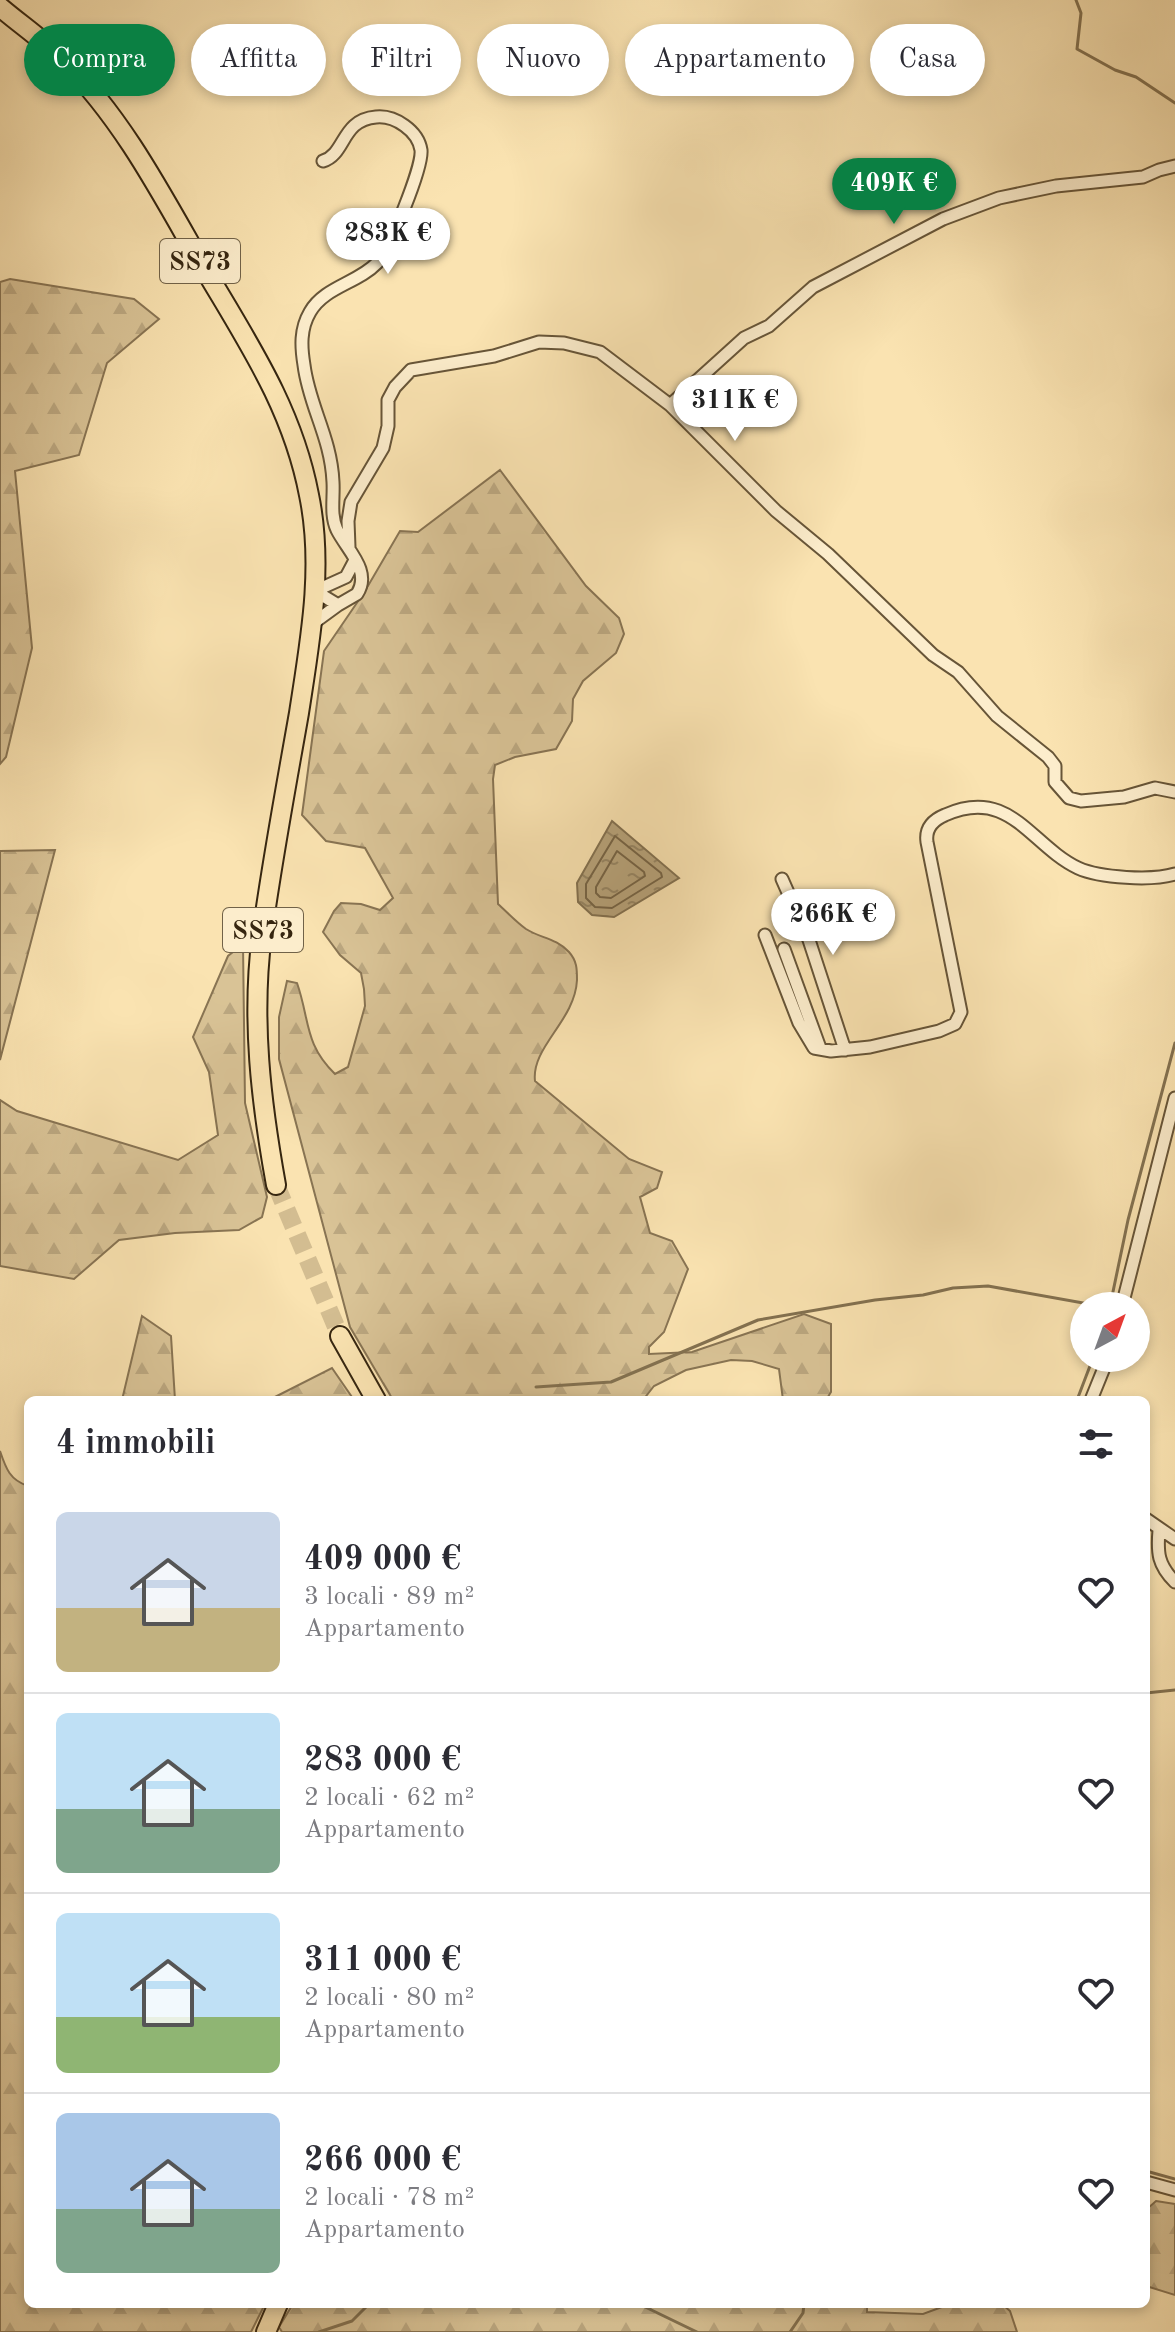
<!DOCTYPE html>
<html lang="it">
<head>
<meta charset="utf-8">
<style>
	:root { --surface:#fff; --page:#f2f2f3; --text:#2b2b33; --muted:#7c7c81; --line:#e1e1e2; --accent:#0b8043 }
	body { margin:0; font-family:"Old Standard TT",serif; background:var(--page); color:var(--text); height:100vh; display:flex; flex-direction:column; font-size:30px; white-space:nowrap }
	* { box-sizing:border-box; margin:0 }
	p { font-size:26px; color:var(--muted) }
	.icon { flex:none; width:44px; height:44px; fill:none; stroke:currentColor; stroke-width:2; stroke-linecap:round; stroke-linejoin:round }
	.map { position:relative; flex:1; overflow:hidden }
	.panel { position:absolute; left:24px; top:1396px; width:1126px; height:912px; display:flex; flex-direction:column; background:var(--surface); border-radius:12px; box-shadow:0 4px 12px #0003 }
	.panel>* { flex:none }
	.hud { position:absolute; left:24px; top:24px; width:1128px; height:72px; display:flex; gap:16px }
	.needle { width:52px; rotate:41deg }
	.controls { position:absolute; left:1070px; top:1292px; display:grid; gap:16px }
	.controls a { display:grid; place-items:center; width:80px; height:80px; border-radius:50%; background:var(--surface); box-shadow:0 4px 12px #0003; font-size:40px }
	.price { position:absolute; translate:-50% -68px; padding:0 18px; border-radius:28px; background:#fff; color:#222; font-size:26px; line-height:52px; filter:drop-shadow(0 2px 4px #0008) }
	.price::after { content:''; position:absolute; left:50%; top:48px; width:24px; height:18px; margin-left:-12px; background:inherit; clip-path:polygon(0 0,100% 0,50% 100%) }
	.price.on { background:var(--accent); color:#fff }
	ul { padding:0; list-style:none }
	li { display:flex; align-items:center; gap:24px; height:200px; padding:0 32px }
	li+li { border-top:2px solid var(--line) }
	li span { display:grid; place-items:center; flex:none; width:224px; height:160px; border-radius:12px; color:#555 }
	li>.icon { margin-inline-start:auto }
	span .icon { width:96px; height:96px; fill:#fffc; stroke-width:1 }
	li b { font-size:34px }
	h2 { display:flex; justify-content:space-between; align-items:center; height:96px; padding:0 32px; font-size:34px }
	.chip { padding:0 28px; border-radius:36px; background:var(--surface); box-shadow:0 4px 12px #0003; font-size:28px; line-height:72px }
	.chip.on { background:var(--accent); color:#fff }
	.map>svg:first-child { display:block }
	.forest { fill:url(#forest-firs); stroke:#887453; stroke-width:2 }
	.water { fill:url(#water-ripples); stroke:#837150; stroke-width:2 }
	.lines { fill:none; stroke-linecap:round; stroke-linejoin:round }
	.shore { stroke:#766445; stroke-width:2 }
	.stream { stroke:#837150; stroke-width:3 }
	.primary-tunnel { stroke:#d3bd91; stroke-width:18; stroke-dasharray:18 9; stroke-linecap:butt }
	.minor-casing { stroke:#675538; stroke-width:15 }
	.primary-casing { stroke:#362610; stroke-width:22 }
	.minor { stroke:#fcedcc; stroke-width:11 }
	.primary { stroke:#fae3b1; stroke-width:18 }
	.labels { text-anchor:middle; stroke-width:6; stroke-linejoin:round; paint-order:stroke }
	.shield { fill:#fcedcc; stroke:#716248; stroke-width:2 }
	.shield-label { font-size:26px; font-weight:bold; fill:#362610 }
</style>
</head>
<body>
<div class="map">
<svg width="1175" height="2332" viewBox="0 0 1175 2332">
	<defs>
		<pattern id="forest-firs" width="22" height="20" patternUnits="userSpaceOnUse" patternTransform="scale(2)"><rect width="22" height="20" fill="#d9c396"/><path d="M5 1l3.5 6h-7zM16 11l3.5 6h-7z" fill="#bba780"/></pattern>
		<pattern id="water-ripples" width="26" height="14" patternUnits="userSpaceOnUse" patternTransform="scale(2)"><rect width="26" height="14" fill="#b7a37a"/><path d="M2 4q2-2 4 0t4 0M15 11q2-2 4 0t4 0" fill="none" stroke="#968563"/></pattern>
	</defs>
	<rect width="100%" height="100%" fill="#fae3b1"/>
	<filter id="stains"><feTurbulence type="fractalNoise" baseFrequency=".0025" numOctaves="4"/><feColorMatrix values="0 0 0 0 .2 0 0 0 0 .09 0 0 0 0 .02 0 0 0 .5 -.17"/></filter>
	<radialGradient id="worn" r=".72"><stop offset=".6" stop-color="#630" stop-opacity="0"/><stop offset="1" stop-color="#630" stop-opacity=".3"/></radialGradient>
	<!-- forest -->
	<path class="forest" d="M10,279L134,299L159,319L107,363L79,455L15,471L32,648L6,757L0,764V282Z
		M500,470L586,586L619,618L624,634L616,653L583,681L573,699L572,721L556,749L515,757L495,765L493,779L498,904C507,912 516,922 526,929C540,938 556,938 569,952C577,961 577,969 577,980C575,1021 531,1047 535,1081L629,1159L662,1172L657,1188L640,1197L650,1233L672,1241L688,1269L664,1332L649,1347V1354L692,1352L804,1314L831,1324V1392L826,1400H783L779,1369L752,1361L731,1360L686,1370L654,1386L643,1400H393L350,1327L279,1059V1017L287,981L297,983C310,1020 304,1044 335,1074L348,1067L365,1006L364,989L361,973L340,955L323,932L334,911L341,903L361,904L380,910L393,898L365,848L326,841L302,815L324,651L365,591L400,531L418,532Z
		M55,850L0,1060V851Z
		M243,944L245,1103L267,1197L262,1217L239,1230L175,1233L119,1240L74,1279L0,1266V1100L17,1111L178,1160L218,1135L209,1072L193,1037L228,956Z
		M142,1316L171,1336L175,1400H122Z
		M332,1368L354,1400H269Z
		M0,1451C6,1469 10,1480 28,1486V2304H265L251,2332H0Z
		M1156,2201L1175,2204V2295L1146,2286V2210Z
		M293,2304H867V2312L923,2314L950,2304H1002L1010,2311L1017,2332H282L279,2327Z"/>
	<!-- water -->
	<path class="water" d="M612,821L679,878L614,917L592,915L578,902L577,883Z"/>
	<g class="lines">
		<!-- shore -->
		<path class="shore" d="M615,836L661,873L662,877L612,908L595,907L586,898V884Z
			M617,851L644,872L645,876L611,898L600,897L596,893V887Z"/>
		<!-- stream -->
		<path class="stream" d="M1076,0L1081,13L1077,49L1115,70L1136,77L1175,103
			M1110,1306L1128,1220L1175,1043
			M536,1387L611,1382L758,1320L875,1300L923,1295L953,1288L988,1286L1100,1306
			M1077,1400L1093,1358
			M1146,1693L1175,1690
			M1146,2171L1175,2179
			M639,2304L697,2332
			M319,2332L352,2321L369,2304
			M790,2332L803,2313L804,2304"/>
		<!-- primary-tunnel -->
		<path class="primary-tunnel" d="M276,1185L340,1336"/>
		<!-- minor casing -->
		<g class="minor-casing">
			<path id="minor" d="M670,405L744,338L769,326L813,287L943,219L999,198L1056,186L1143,177L1159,170L1175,166
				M349,547L348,521L351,502L383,448L388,426V400L395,387L411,370L494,356L539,342L564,343L600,352L670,405L776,511L828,554L933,655L958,672L997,716L1048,757L1055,766V782L1069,798L1081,801L1124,797L1155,788L1175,792
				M338,605L315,591L346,577L355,560
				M312,624L338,605L357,594C372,571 347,550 337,530C330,515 334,498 333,482C331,437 309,406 304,365C301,347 300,329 310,312C324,287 358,283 377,263C389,250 423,167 421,150C418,131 395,115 376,117C341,120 346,154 323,161
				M782,879L809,940L845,1050
				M765,935L799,1023L814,1048L831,1051L870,1047L939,1031L955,1024L961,1012L927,842C925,828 933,820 945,815C1010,786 1030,845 1078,868C1100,878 1152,881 1175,874
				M784,949L820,1048
				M1122,1306L1175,1098
				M1091,1400L1108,1358
				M1146,1519L1175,1539
				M1159,1530C1157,1553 1158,1565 1175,1582
				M1146,2182L1175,2190"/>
		</g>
		<!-- primary casing -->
		<g class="primary-casing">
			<path id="primary" d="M0,7C21,25 45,41 64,61C122,118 161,193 201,263C246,340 292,406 309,495C324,567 310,641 299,713C286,787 272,861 262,935C251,1019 261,1102 276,1185
				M340,1336L376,1400
				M266,2332L278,2304"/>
		</g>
		<!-- minor -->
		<use href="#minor" class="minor"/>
		<!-- primary -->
		<use href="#primary" class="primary"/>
	</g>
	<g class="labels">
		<!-- shield labels -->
		<g class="shield">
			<rect x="160" y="239" width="80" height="44" rx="6"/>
			<rect x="223" y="908" width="80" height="44" rx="6"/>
		</g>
		<g class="shield-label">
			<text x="200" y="270">SS73</text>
			<text x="263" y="939">SS73</text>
		</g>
	</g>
	<rect width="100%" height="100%" filter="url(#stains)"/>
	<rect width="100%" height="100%" fill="url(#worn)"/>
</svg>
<div class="controls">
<a><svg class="needle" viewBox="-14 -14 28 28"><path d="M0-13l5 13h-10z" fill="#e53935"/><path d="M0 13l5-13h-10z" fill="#7c7c81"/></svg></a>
</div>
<b class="price on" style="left:894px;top:226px">409K €</b>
<b class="price" style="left:388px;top:276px">283K €</b>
<b class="price" style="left:735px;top:443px">311K €</b>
<b class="price" style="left:833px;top:957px">266K €</b>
<div class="hud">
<a class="chip on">Compra</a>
<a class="chip">Affitta</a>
<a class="chip">Filtri</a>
<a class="chip">Nuovo</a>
<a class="chip">Appartamento</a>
<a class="chip">Casa</a>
</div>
<section class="panel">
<h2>4 immobili<svg class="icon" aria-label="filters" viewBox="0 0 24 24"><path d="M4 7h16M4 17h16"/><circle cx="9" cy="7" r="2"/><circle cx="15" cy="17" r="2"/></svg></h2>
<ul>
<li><span style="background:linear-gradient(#c9d6e8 60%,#c2b280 0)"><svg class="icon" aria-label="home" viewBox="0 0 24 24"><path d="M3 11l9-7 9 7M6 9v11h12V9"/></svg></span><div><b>409 000 €</b><p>3 locali · 89 m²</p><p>Appartamento</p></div><svg class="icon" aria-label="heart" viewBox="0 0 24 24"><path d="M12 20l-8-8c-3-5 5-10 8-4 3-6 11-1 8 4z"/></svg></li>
<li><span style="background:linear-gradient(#bfe0f5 60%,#7fa58c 0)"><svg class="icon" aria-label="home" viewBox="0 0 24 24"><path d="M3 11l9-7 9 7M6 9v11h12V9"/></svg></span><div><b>283 000 €</b><p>2 locali · 62 m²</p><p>Appartamento</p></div><svg class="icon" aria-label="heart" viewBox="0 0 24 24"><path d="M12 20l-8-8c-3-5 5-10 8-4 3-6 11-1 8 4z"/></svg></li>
<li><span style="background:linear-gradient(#bfe0f5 65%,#8fb573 0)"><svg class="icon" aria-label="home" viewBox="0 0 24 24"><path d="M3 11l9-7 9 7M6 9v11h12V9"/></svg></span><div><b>311 000 €</b><p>2 locali · 80 m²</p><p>Appartamento</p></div><svg class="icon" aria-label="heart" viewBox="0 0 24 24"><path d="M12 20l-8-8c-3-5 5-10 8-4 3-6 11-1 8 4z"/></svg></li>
<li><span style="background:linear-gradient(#a9c7e8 60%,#7fa58c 0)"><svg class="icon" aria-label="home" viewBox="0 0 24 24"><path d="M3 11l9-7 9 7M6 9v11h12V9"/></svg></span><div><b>266 000 €</b><p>2 locali · 78 m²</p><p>Appartamento</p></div><svg class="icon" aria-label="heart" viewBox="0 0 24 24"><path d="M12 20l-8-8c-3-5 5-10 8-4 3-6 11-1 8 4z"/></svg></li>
</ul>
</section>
</div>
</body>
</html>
